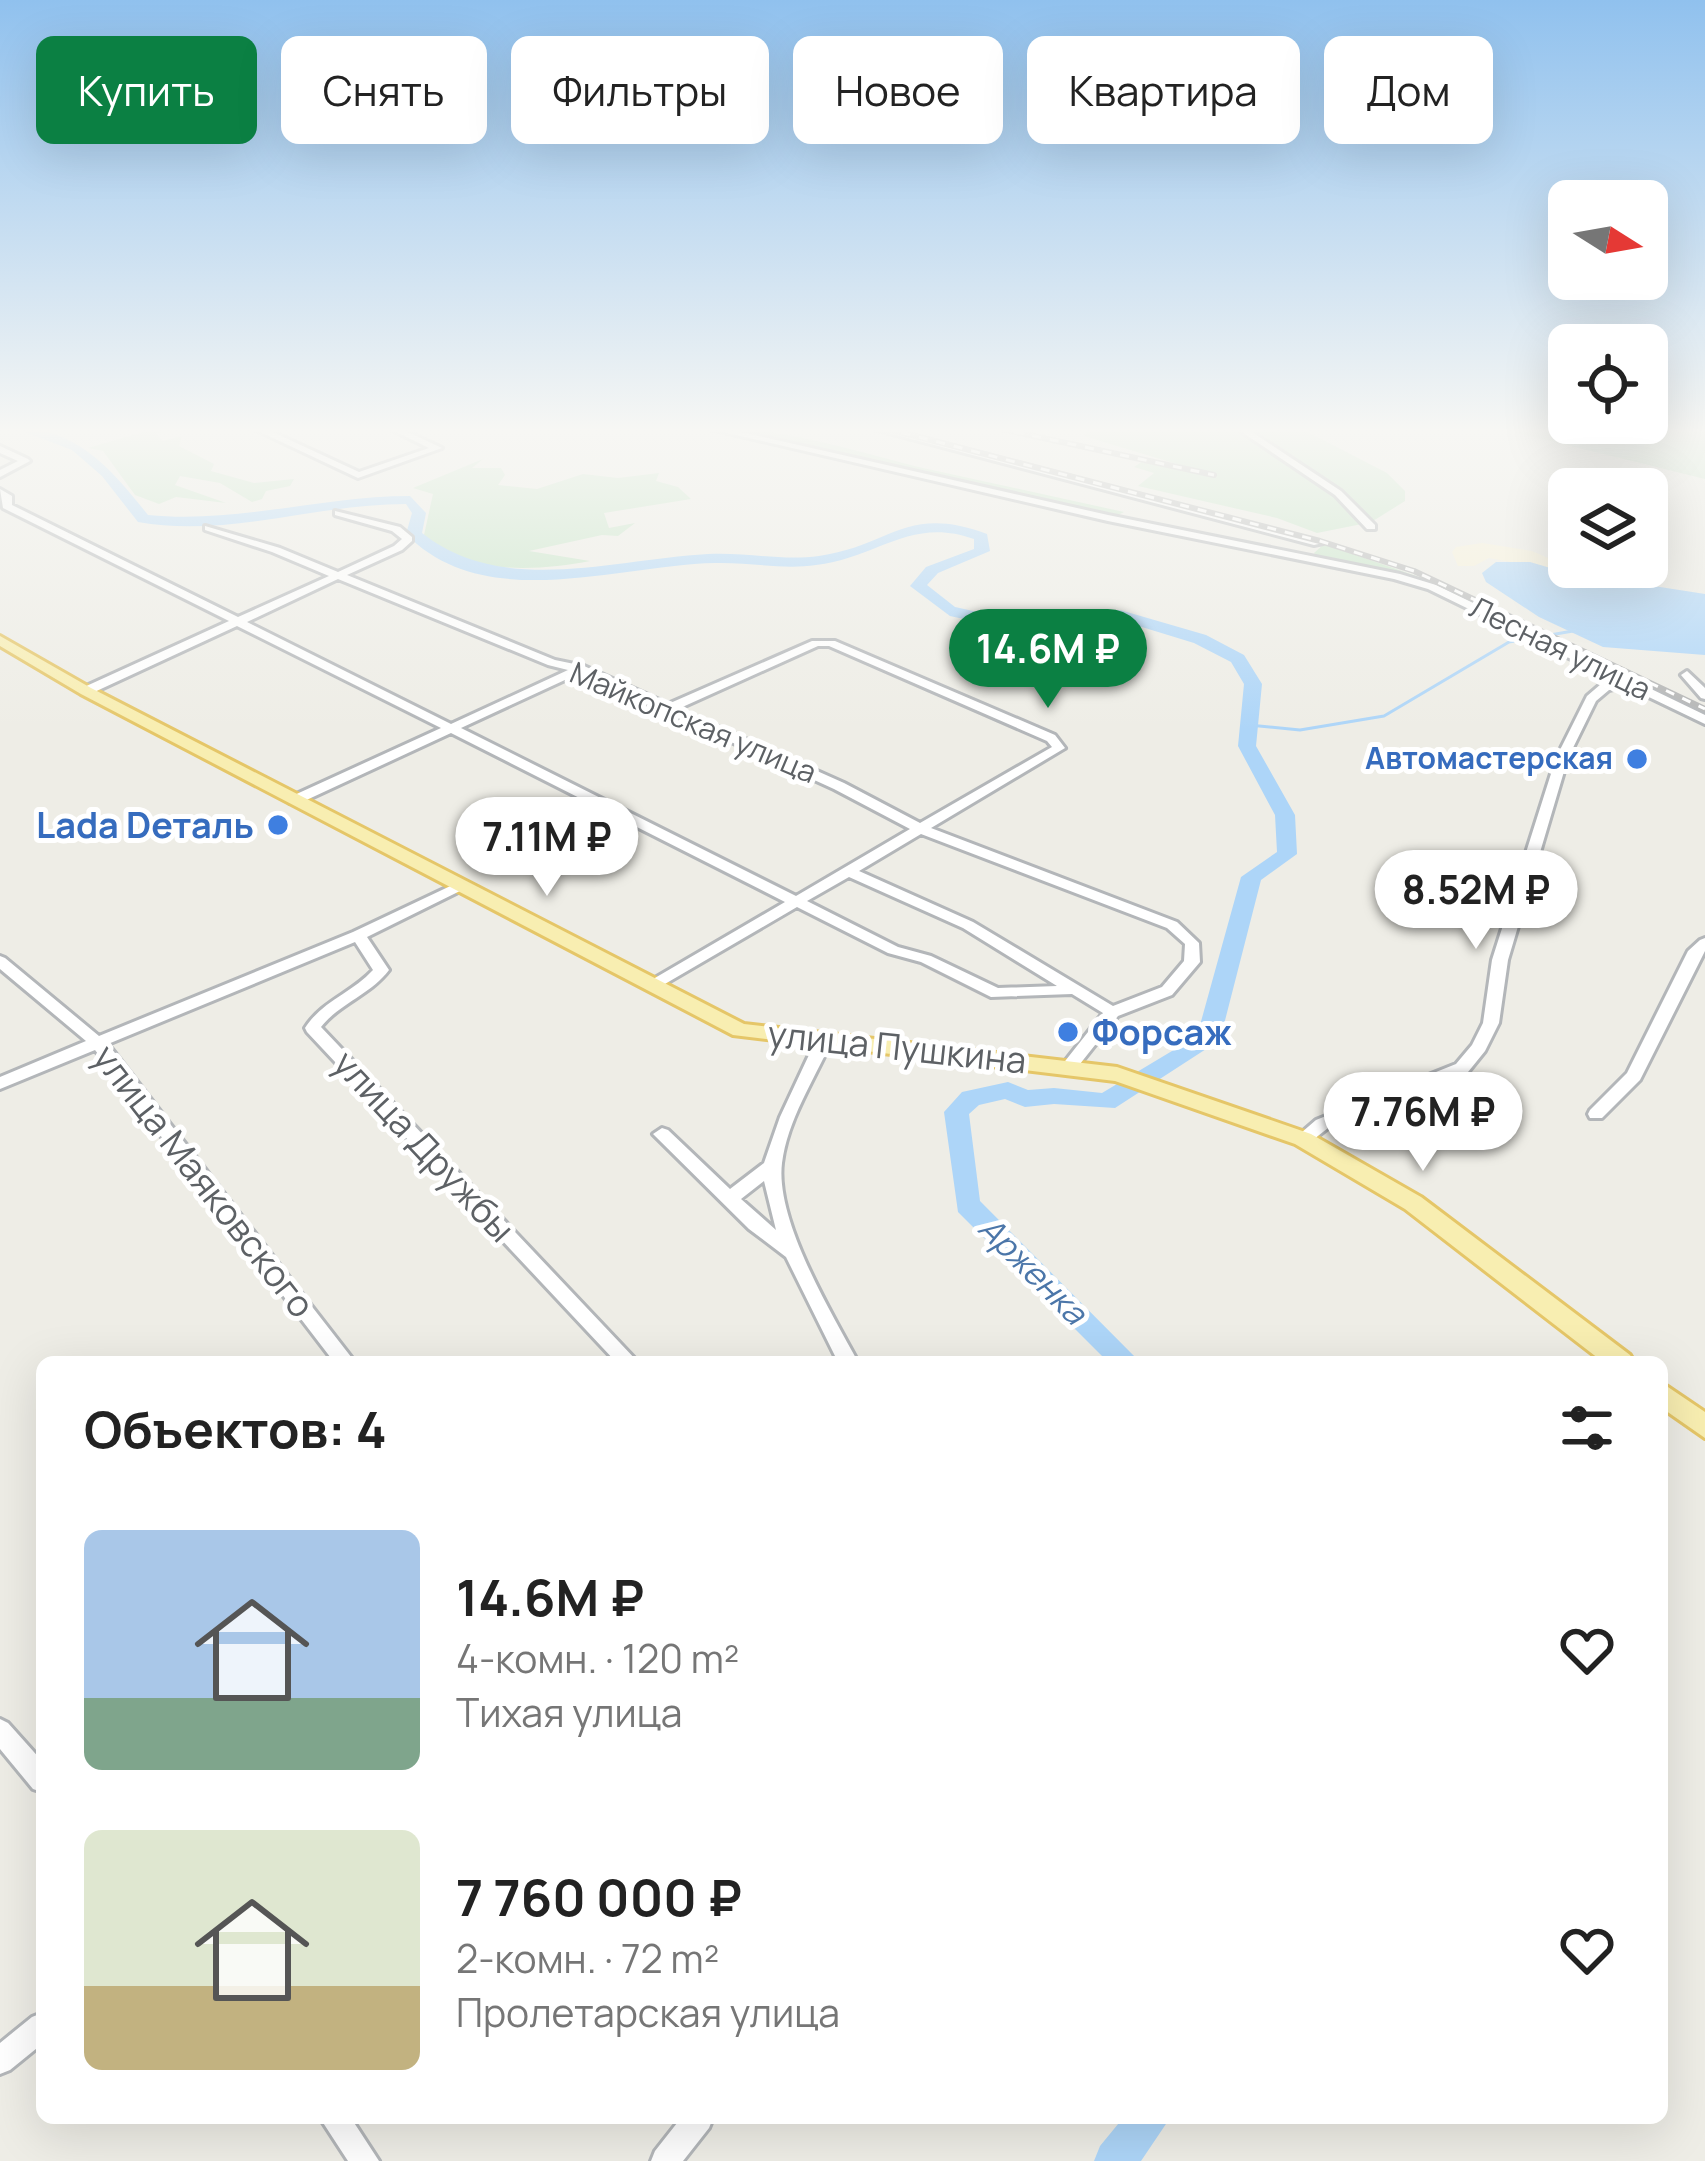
<!DOCTYPE html>
<html lang="ru">
<head>
<meta charset="utf-8">
<style>
	:root { --surface:#fff; --page:#f6f6f6; --text:#222; --muted:#767676; --accent:#0b8043 }
	body { margin:0; font-family:Manrope,sans-serif; background:var(--page); color:var(--text); height:100vh; display:flex; flex-direction:column; font-size:45px; white-space:nowrap }
	* { box-sizing:border-box; margin:0 }
	p { font-size:39px; color:var(--muted) }
	.icon { flex:none; width:66px; height:66px; fill:none; stroke:currentColor; stroke-width:2; stroke-linecap:round; stroke-linejoin:round }
	.map { position:relative; flex:1; overflow:hidden }
	.details { position:absolute; left:36px; top:1356px; width:1632px; height:768px; display:flex; flex-direction:column; background:var(--surface); border-radius:18px; box-shadow:0 12px 48px #0002 }
	.details>* { flex:none }
	.top-card { position:absolute; left:36px; top:36px; width:1635px; height:108px; display:flex; gap:24px }
	.needle { width:78px; rotate:101deg }
	.buttons { position:absolute; left:1548px; top:180px; display:grid; gap:24px }
	.buttons a { display:grid; place-items:center; width:120px; height:120px; border-radius:18px; background:var(--surface); box-shadow:0 12px 48px #0002; font-size:60px }
	.price { position:absolute; translate:-50% -102px; padding:0 27px; border-radius:42px; background:#fff; color:#222; font-size:39px; line-height:78px; filter:drop-shadow(0 3px 6px #0008) }
	.price::after { content:''; position:absolute; left:50%; top:72px; width:36px; height:27px; margin-left:-18px; background:inherit; clip-path:polygon(0 0,100% 0,50% 100%) }
	.price.on { background:var(--accent); color:#fff }
	ul { padding:0; list-style:none }
	li { display:flex; align-items:center; gap:36px; height:300px; padding:0 48px }
	li span { display:grid; place-items:center; flex:none; width:336px; height:240px; border-radius:18px; color:#555 }
	li>.icon { margin-inline-start:auto }
	span .icon { width:144px; height:144px; fill:#fffc; stroke-width:1 }
	li b { font-size:51px }
	h2 { display:flex; justify-content:space-between; align-items:center; height:144px; padding:0 48px; font-size:51px }
	.tag { padding:0 42px; border-radius:18px; background:var(--surface); box-shadow:0 12px 48px #0002; font-size:42px; line-height:108px }
	.tag.on { background:var(--accent); color:#fff }
	.map>svg:first-child { display:block }
	.green { fill:#c5e4c6 }
	.sand { fill:#f7f1d8 }
	.water { fill:#add5f8 }
	.lines { fill:none; stroke-linecap:round; stroke-linejoin:round }
	.stream { stroke:#add5f8; stroke-width:3 }
	.river { fill:#add5f8; fill-rule:evenodd }
	.minor-casing { stroke:#b3b6b9; stroke-width:6 }
	.major-casing { stroke:#e5c668; stroke-width:6 }
	.minor { fill:#fff; fill-rule:evenodd }
	.major { fill:#f8eeb1; fill-rule:evenodd }
	.rail-casing { stroke:#b4b5b5; stroke-width:6 }
	.rail { stroke:#fff; stroke-width:3; stroke-dasharray:9; stroke-linecap:butt }
	.shop-dot { fill:#3f7fe0; stroke:#fff; stroke-width:4.5 }
	.labels { text-anchor:middle; stroke-width:10; stroke-linejoin:round; paint-order:stroke }
	.far-street-label { font-size:30px; fill:#5d6165; stroke:#fff }
	.far-shop-label { font-size:30px; font-weight:bold; fill:#366cbe; stroke:#fff; text-anchor:end }
	.far-water-label { font-size:33px; font-style:italic; fill:#4b76a9; stroke:#fff }
	.shop-label { font-size:36px; font-weight:bold; fill:#366cbe; stroke:#fff; text-anchor:end }
	.street-label { font-size:36px; fill:#5d6165; stroke:#fff }
</style>
</head>
<body>
<div class="map">
<svg width="1705" height="2161" viewBox="0 0 1705 2161">
	<rect width="100%" height="100%" fill="#eeede6"/>
	<!-- green -->
	<path class="green" d="M157,428H173L157,434L162,441L182,436L179,446L214,464L211,471L254,483L294,479L290,486L266,491L262,499L252,502L220,483L180,476L175,485L226,503L176,497L159,504L135,495L103,451L88,448Z
		M723,428C785,428 874,456 923,468L1124,512L1114,517Z
		M1073,428H1099L1110,435L1104,428L1167,432L1176,428H1232L1335,494L1362,524L1317,533L1277,518L1138,486L1154,473L1134,467L1143,461L1190,468L1084,436L1087,433Z
		M1244,428H1300L1387,473L1405,491V501L1373,521L1336,488Z
		M1498,428H1705V479Z
		M483,459L472,468H501L505,475L498,485L537,489L583,474L618,478L659,473L656,481L678,487L691,499L604,513L609,528L635,523L618,536L602,535L529,551L590,561C537,571 464,576 424,535L433,494L413,488Z
		M1324,544L1451,588L1705,715L1419,581L1317,558L1314,553Z"/>
	<!-- sand -->
	<path class="sand" d="M1482,543L1532,551L1569,567H1624L1627,572L1620,580L1606,579L1489,558L1474,566H1458L1452,552L1456,547Z"/>
	<!-- water -->
	<path class="water" d="M1496,562H1530L1564,572L1705,594V655L1603,647L1539,617L1486,582L1482,573Z"/>
	<g class="lines">
		<!-- stream -->
		<path class="stream" d="M1249,725L1300,730L1384,716L1509,642L1573,631"/>
		<!-- river -->
		<path class="river" d="M14,428C77,427 112,470 148,515C236,524 322,496 410,496L426,513L422,533C503,597 613,559 708,554C745,552 782,561 819,556C891,546 906,504 987,534L990,551L938,573L927,585L955,607L1014,620L1120,610L1206,635L1244,655L1262,684L1256,746L1295,815L1297,854L1261,880L1220,1040L1115,1108L1054,1104L1025,1107L1005,1099L979,1105L969,1114L980,1201L1140,1362H1108L958,1212L944,1112L962,1092L1008,1082L1028,1090L1054,1088L1102,1093L1197,1036L1241,877L1277,852L1275,815L1238,746L1244,684L1231,662L1194,643L1119,620L1014,630L950,616L910,586L926,567L974,549V539C911,516 877,558 816,565C783,570 749,562 715,563C617,565 485,615 406,534L412,513L406,504C316,504 227,538 138,522L102,476L72,450Z
			M1123,2118H1170L1141,2161H1094L1100,2146Z"/>
		<!-- minor casing -->
		<g class="minor-casing">
			<path id="minor" d="M252,428H264L359,472L429,448L388,428H399L442,448L358,478Z
				M706,428H723L1108,515L1400,574L1436,585L1705,715V724L1626,686L1609,690L1596,701L1568,758L1508,960L1499,1023L1485,1051L1468,1072L1328,1128L1309,1143H1297L1294,1139L1316,1120L1456,1064L1472,1045L1483,1023L1492,960L1556,758L1587,696L1601,684L1616,681L1428,589L1394,579L1108,521Z
				M870,428H885L1323,543L1314,545Z
				M1236,428H1246L1341,491L1375,525V529H1367L1335,495Z
				M0,446L28,459L30,461L0,477V470L18,461L0,453Z
				M0,489L12,496V505L238,617L329,576L272,552L205,530V526L280,548L338,572L394,546L402,539L392,531L335,515V511L400,527L412,537V541L402,550L347,575L555,660L584,666L668,704L812,641H835L1055,735L1065,748L931,828L1177,922L1199,943L1200,962L1172,995L1118,1016L1076,1069L1070,1071L1062,1065L1103,1013L1072,994L991,997L921,962L888,953L797,907L658,988H648L645,985L648,982L785,902L451,733L300,803H290V797L441,728L237,626L90,694H82V688L229,621L3,508ZM338,579L548,665L568,670L451,724L247,622ZM818,646H829L1047,741L1052,747L920,823L844,783L678,709ZM580,673L834,789L910,829L796,896L461,728ZM921,834L1167,928L1185,944L1184,961L1162,987L1113,1006L973,922L859,871ZM849,877L963,928L1057,986L998,988L931,956L898,947L807,901Z
				M1687,671L1705,688V699L1701,698L1681,675Z
				M461,881L466,882L468,885L466,888L367,937L389,970C370,995 340,1003 321,1027L638,1362H616L307,1032L305,1028C322,1001 352,993 373,970L355,942L108,1044L355,1362H334L95,1050L0,1089V1077L86,1041L0,969V956L5,958L99,1036L353,932Z
				M1705,938V951L1640,1080L1602,1118H1590L1588,1114L1590,1110L1627,1073L1688,951L1700,940Z
				M823,1037L831,1042C814,1080 787,1121 782,1163C775,1220 831,1312 858,1362H838L786,1257L749,1229L653,1134L662,1128L668,1130L730,1189L764,1163L780,1117L815,1042ZM764,1181L776,1230L741,1199Z
				M0,1719L8,1723L42,1761V1792L33,1789L0,1749Z
				M42,2013V2044L10,2070L0,2074V2043L32,2017Z
				M320,2118H351L379,2161H348Z
				M681,2118H713L709,2128L683,2161H651L655,2151Z"/>
		</g>
		<!-- major casing -->
		<g class="major-casing">
			<path id="major" d="M0,636L91,688L744,1024L1117,1067L1311,1134L1421,1197L1630,1355L1634,1362H1603L1405,1209L1295,1144L1115,1081L733,1035L81,694L0,646Z
				M1662,1383L1705,1412V1438L1662,1408Z"/>
		</g>
		<!-- minor -->
		<use href="#minor" class="minor"/>
		<!-- major -->
		<use href="#major" class="major"/>
		<!-- rail casing -->
		<g class="rail-casing">
			<path id="rail" d="M884,428L1320,541L1414,571L1705,709
				M997,428L1214,475"/>
		</g>
		<!-- rail -->
		<use href="#rail" class="rail"/>
	</g>
	<!-- sky -->
	<linearGradient id="sky" x2="0" y2="1"><stop stop-color="#90c1ee"/><stop offset="0.59" stop-color="#f7f7f4"/><stop offset="1" stop-color="#f7f7f4" stop-opacity="0"/></linearGradient>
	<rect width="1705" height="730" fill="url(#sky)"/>
	<!-- markers -->
	<g class="shop-dot">
		<circle cx="1637" cy="759" r="12"/>
		<circle cx="278" cy="825" r="12"/>
		<circle cx="1068" cy="1032" r="12"/>
	</g>
	<g class="labels">
		<!-- far-street labels -->
		<g class="far-street-label">
			<text transform="translate(1560 649) rotate(26)" y="10">Лесная улица</text>
			<text transform="translate(693 723) rotate(23)" y="10">Майкопская улица</text>
		</g>
		<!-- far-shop labels -->
		<g class="far-shop-label">
			<text x="1613" y="769">Автомастерская</text>
		</g>
		<!-- far-water labels -->
		<g class="far-water-label">
			<text transform="translate(1033 1270) rotate(45)" y="12">Арженка</text>
		</g>
		<!-- shop labels -->
		<g class="shop-label">
			<text x="254" y="838">Lada Dеталь</text>
			<text x="1092" y="1045" text-anchor="start">Форсаж</text>
		</g>
		<!-- street labels -->
		<g class="street-label">
			<text transform="translate(897 1047) rotate(6)" y="13">улица Пушкина</text>
			<text transform="translate(424 1146) rotate(47)" y="13">улица Дружбы</text>
			<text transform="translate(204 1181) rotate(52)" y="13">улица Маяковского</text>
		</g>
	</g>
</svg>
<div class="buttons">
<a><svg class="needle" viewBox="-14 -14 28 28"><path d="M0-13l5 13h-10z" fill="#e53935"/><path d="M0 13l5-13h-10z" fill="#767676"/></svg></a>
<a><svg class="icon" aria-label="locate" viewBox="0 0 24 24"><circle cx="12" cy="12" r="6"/><path d="M12 2v4M12 18v4M2 12h4M18 12h4"/></svg></a>
<a><svg class="icon" aria-label="layers" viewBox="0 0 24 24"><path d="M12 4l9 5-9 5-9-5zM3 14l9 5 9-5"/></svg></a>
</div>
<b class="price on" style="left:1048px;top:711px">14.6M ₽</b>
<b class="price" style="left:547px;top:899px">7.11M ₽</b>
<b class="price" style="left:1476px;top:952px">8.52M ₽</b>
<b class="price" style="left:1423px;top:1174px">7.76M ₽</b>
<div class="top-card">
<a class="tag on">Купить</a>
<a class="tag">Снять</a>
<a class="tag">Фильтры</a>
<a class="tag">Новое</a>
<a class="tag">Квартира</a>
<a class="tag">Дом</a>
</div>
<section class="details">
<h2>Объектов: 4<svg class="icon" aria-label="filters" viewBox="0 0 24 24"><path d="M4 7h16M4 17h16"/><circle cx="9" cy="7" r="2"/><circle cx="15" cy="17" r="2"/></svg></h2>
<ul>
<li><span style="background:linear-gradient(#a9c7e8 70%,#7fa58c 0)"><svg class="icon" aria-label="home" viewBox="0 0 24 24"><path d="M3 11l9-7 9 7M6 9v11h12V9"/></svg></span><div><b>14.6M ₽</b><p>4-комн. · 120 m²</p><p>Тихая улица</p></div><svg class="icon" aria-label="heart" viewBox="0 0 24 24"><path d="M12 20l-8-8c-3-5 5-10 8-4 3-6 11-1 8 4z"/></svg></li>
<li><span style="background:linear-gradient(#dfe7d0 65%,#c2b280 0)"><svg class="icon" aria-label="home" viewBox="0 0 24 24"><path d="M3 11l9-7 9 7M6 9v11h12V9"/></svg></span><div><b>7 760 000 ₽</b><p>2-комн. · 72 m²</p><p>Пролетарская улица</p></div><svg class="icon" aria-label="heart" viewBox="0 0 24 24"><path d="M12 20l-8-8c-3-5 5-10 8-4 3-6 11-1 8 4z"/></svg></li>
</ul>
</section>
</div>
</body>
</html>
